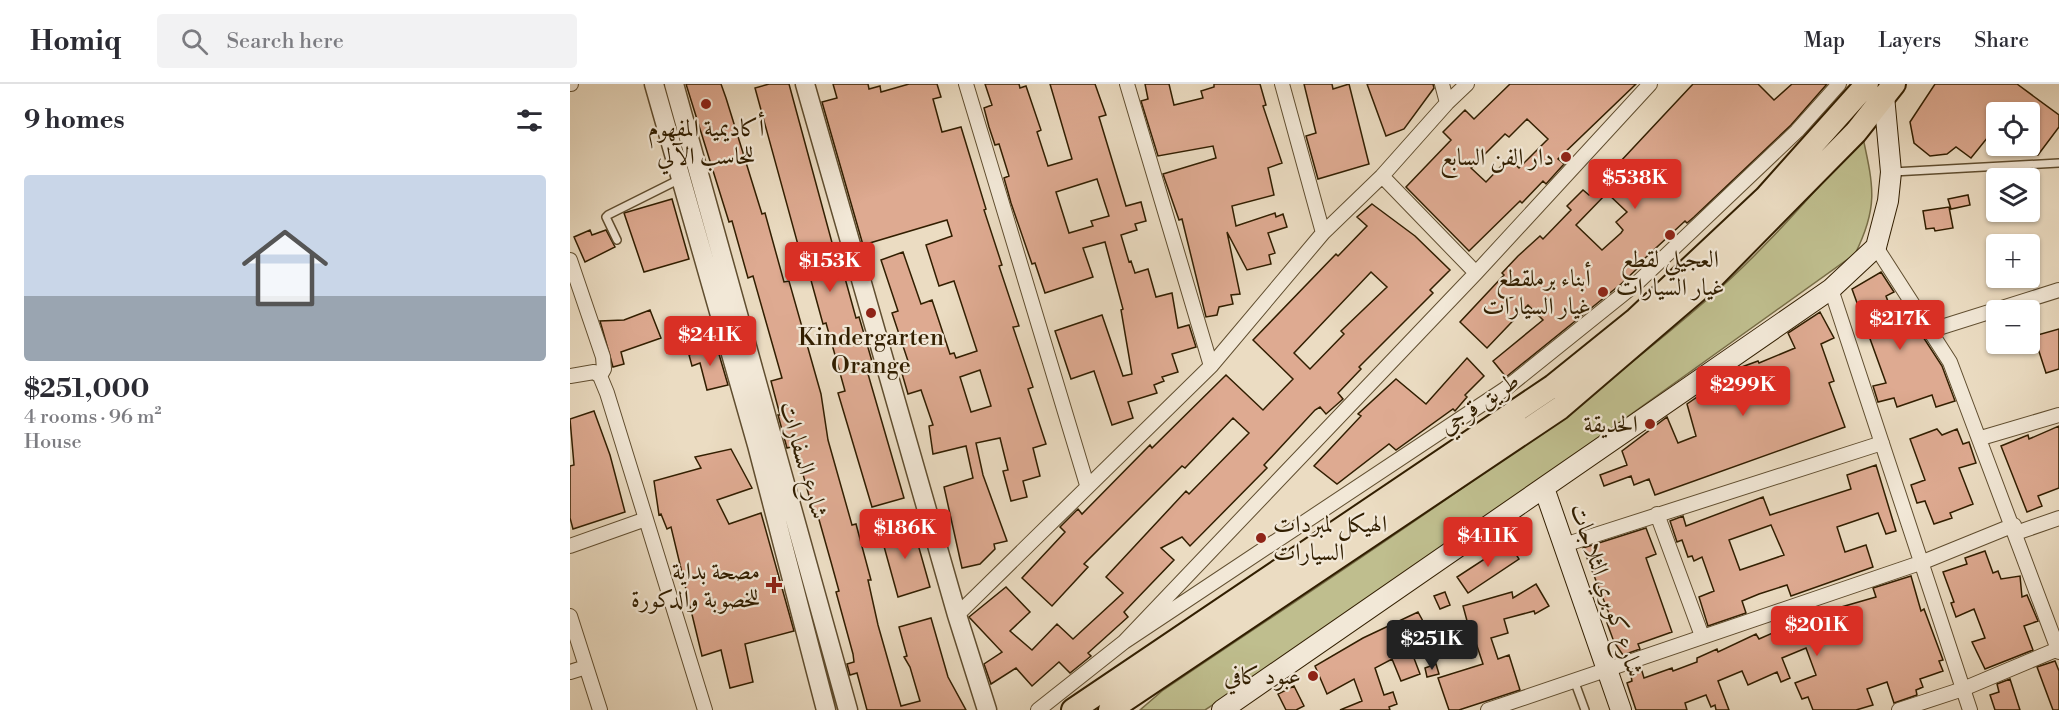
<!DOCTYPE html>
<html lang="en">
<head>
<meta charset="utf-8">
<style>
	:root { --surface:#fff; --page:#f2f2f3; --text:#2b2b33; --muted:#7c7c81; --line:#e1e1e2; --accent:#d93025 }
	body { margin:0; font-family:"Libre Bodoni",Amiri,serif; background:var(--page); color:var(--text); height:100vh; display:flex; flex-direction:column; font-size:22px; white-space:nowrap }
	* { box-sizing:border-box; margin:0 }
	p { font-size:20px; color:var(--muted) }
	.icon { flex:none; width:33px; height:33px; fill:none; stroke:currentColor; stroke-width:2; stroke-linecap:round; stroke-linejoin:round }
	.map { position:relative; flex:1; overflow:hidden }
	.panel { display:flex; flex-direction:column; background:var(--surface); width:570px }
	.panel>* { flex:none }
	.buttons { position:absolute; left:1416px; top:18px; display:grid; gap:12px }
	.buttons a { display:grid; place-items:center; width:54px; height:54px; border-radius:6px; background:var(--surface); box-shadow:0 2px 4px #0004; font-size:30px }
	.price { position:absolute; translate:-50% -51px; padding:0 14px; border-radius:6px; background:var(--accent); color:#fff; font-size:20px; line-height:39px; filter:drop-shadow(0 2px 3px #0008) }
	.price::after { content:''; position:absolute; left:50%; top:36px; width:18px; height:14px; margin-left:-9px; background:inherit; clip-path:polygon(0 0,100% 0,50% 100%) }
	.price.selected { background:#222; color:#fff }
	ul { padding:0; list-style:none }
	li { display:grid; align-content:center; gap:12px; height:318px; padding:0 24px }
	li span { display:grid; place-items:center; height:186px; border-radius:6px; color:#555 }
	li>.icon { margin-inline-start:auto }
	span .icon { width:108px; height:108px; fill:#fffc; stroke-width:1 }
	li b { font-size:26px }
	h2 { display:flex; justify-content:space-between; align-items:center; height:72px; padding:0 24px; font-size:26px }
	header { display:flex; align-items:center; gap:36px; box-sizing:border-box; height:84px; padding:0 30px; background:var(--surface); border-bottom:2px solid var(--line) }
	header strong { font-size:28px }
	nav { display:flex; gap:33px; margin-inline-start:auto; font-size:21px }
	.search { width:420px; height:54px; background:var(--page); display:flex; align-items:center; gap:15px; box-sizing:border-box; padding:0 21px; border-radius:6px; color:var(--muted); font-size:22px }
	main { display:flex; flex:1; min-height:0 }
	.map>svg:first-child { display:block }
	.green { fill:#bfbe8e; stroke:#786e47; stroke-width:1.5 }
	.building { fill:#deaa91; stroke:#311e00; stroke-width:1.5; fill-rule:evenodd }
	.lines { fill:none; stroke-linecap:round; stroke-linejoin:round }
	.service-casing { stroke:#604e30; stroke-width:10 }
	.minor-casing { stroke:#604e30; stroke-width:16 }
	.tertiary-casing { stroke:#604e30; stroke-width:21 }
	.secondary-casing { stroke:#311e00; stroke-width:22 }
	.trunk-casing { stroke:#311e00; stroke-width:26 }
	.service { stroke:#f2e8d7; stroke-width:7 }
	.minor { stroke:#f2e8d7; stroke-width:14 }
	.tertiary { stroke:#f2e8d7; stroke-width:18 }
	.secondary { stroke:#f2e8d7; stroke-width:20 }
	.trunk { stroke:#ebdcc2; stroke-width:22 }
	.poi-dot { fill:#8f2418; stroke:#f2e8d7; stroke-width:2 }
	.labels { text-anchor:middle; stroke-width:4.5; stroke-linejoin:round; paint-order:stroke }
	.poi-label { font-size:24px; fill:#311e00; stroke:#f2e8d7; text-anchor:end }
	.street-label { font-size:24px; fill:#311e00; stroke:#f2e8d7 }
</style>
</head>
<body>
<header>
<strong>Homiq</strong>
<div class="search"><svg class="icon" aria-label="search" viewBox="0 0 24 24"><circle cx="10" cy="10" r="6"/><path d="M15 15l6 6"/></svg>Search here</div>
<nav><a>Map</a><a>Layers</a><a>Share</a></nav>
</header>
<main>
<section class="panel">
<h2>9 homes<svg class="icon" aria-label="filters" viewBox="0 0 24 24"><path d="M4 7h16M4 17h16"/><circle cx="9" cy="7" r="2"/><circle cx="15" cy="17" r="2"/></svg></h2>
<ul>
<li><span style="background:linear-gradient(#c9d6e8 65%,#9aa5b1 0)"><svg class="icon" aria-label="home" viewBox="0 0 24 24"><path d="M3 11l9-7 9 7M6 9v11h12V9"/></svg></span><div><b>$251,000</b><p>4 rooms · 96 m²</p><p>House</p></div></li>
</ul>
</section>
<div class="map">
<svg width="1489" height="626" viewBox="0 0 1489 626">
	<rect width="100%" height="100%" fill="#ebdcc2"/>
	<filter id="stains"><feTurbulence type="fractalNoise" baseFrequency=".00333" numOctaves="4"/><feColorMatrix values="0 0 0 0 .2 0 0 0 0 .09 0 0 0 0 .02 0 0 0 .5 -.17"/></filter>
	<radialGradient id="worn" r=".72"><stop offset=".6" stop-color="#630" stop-opacity="0"/><stop offset="1" stop-color="#630" stop-opacity=".3"/></radialGradient>
	<!-- green -->
	<path class="green" d="M1293,54C1304,104 1308,124 1285,170L969,396L658,611L635,626H570L592,607C778,481 970,361 1139,214C1195,166 1243,108 1293,54Z"/>
	<!-- building -->
	<path class="building" d="M116,0H151L156,14L192,130L195,129L214,198L219,197L251,310L258,356L282,441L286,440L301,496H298L308,541L331,622L350,617L340,583L334,573L337,572L329,543L361,534L378,593L396,626H297L287,589L280,591L277,580L284,578L283,570L266,508L269,507L261,478L248,432L245,433L225,362L217,364L208,331H210L201,297L212,294L183,192L178,194L162,137L159,138Z
		M199,0H219L267,177L270,176L286,234L289,233L297,260L305,288L298,290L334,414L302,423L268,309L275,307L265,271L256,239L253,240L236,178L233,179L185,4Z
		M263,0H298L299,5L310,2L311,8L339,0H367L371,13L363,15L372,48L391,43L416,125L414,126L432,181L429,182L449,242L443,243L463,303L458,305L476,360L463,364L470,392L453,397L457,413L441,417L433,387L438,386L430,354L406,359L413,391L437,457L424,460L425,465L410,480L392,484L374,403L403,394L396,362L363,370L359,342L363,341L351,306L338,310L331,286L340,283L322,229L328,227L311,176L333,168L351,220L362,216L380,270L384,269L386,274L407,267L384,197L369,202L356,161L382,152L377,136L293,161L252,18L267,14ZM410,286L421,322L401,328L390,293Z
		M415,0H449L450,4L456,2L471,46L467,48L478,82L502,75L480,0H525L536,31L529,33L556,122L571,118L576,137L565,140L567,146L551,151L559,178L561,177L565,189L578,185L586,213L602,209L608,244L619,241L626,263L602,270L608,288L592,293L594,297L584,301L587,309L558,318L563,334L542,341L524,287L501,295L485,247L532,231L553,292L562,290L551,226L553,225L535,158L513,164L523,193L475,209L465,179L462,180L441,119L434,94L439,92L429,60L425,61L419,43L414,24L422,21ZM527,95L539,132L521,137L523,142L499,149L486,108Z
		M575,0H599L604,21L633,14L631,7L644,3V0H690L696,21L693,22L712,79L698,84L704,111L662,122L666,142L705,129L706,133L713,130L717,143L698,149L705,169L699,171L701,180L677,186L657,148L670,210L661,211L663,220L649,223L647,231L636,233L612,135L609,136L593,90L646,74L643,62L588,72L571,17L578,15Z
		M734,0H762L763,5L779,0L799,80L748,95L736,52L746,49Z
		M797,0H863L864,4L834,45L816,52Z
		M940,0H1066L988,75L994,80L976,100L973,97L952,119L950,117L899,167L836,103L881,56L873,48L895,26L904,35ZM957,35L978,55L949,84L939,74L916,98L901,84L935,50L939,53Z
		M1123,0H1188L1204,16L1222,0H1257L1221,41L1124,133L1117,139L1115,137L1073,176L1074,178L1051,200L936,293L923,277L973,236L958,221L917,264L890,238L934,191L932,189L948,172L970,152L973,155L1001,126L997,122L1013,106L1019,111ZM1037,109L1057,128L1046,138L1053,146L1051,149L1032,166L1006,141Z
		M1365,0H1447L1489,31V43L1468,71L1460,66V28H1426V51L1422,48L1401,74L1386,63L1377,70L1360,72L1344,59L1340,38Z
		M1398,111L1400,121L1381,125L1378,115Z
		M102,115L119,175L74,188L54,129Z
		M802,120L845,152L880,186L860,206L863,209L789,283L791,285L768,309L773,315L756,330L750,323L745,326L694,381L697,384L620,462L612,453L591,464L604,476L554,528L558,533L518,569L521,572L500,589L489,578L462,602L446,584L421,600L414,580L432,568L399,533L436,503L460,528L440,547L462,566L487,540L503,555L553,509L536,493L616,407L619,410L679,349L663,334L615,384L612,382L514,480L518,483L482,522L452,494L495,448L490,443L508,425L512,430L580,361L582,364L656,291L693,326L723,295L683,256L766,170L768,172L797,142L787,133ZM801,188L817,203L771,247L774,250L740,285L724,269Z
		M1379,123L1383,144L1365,147L1364,144L1356,145L1353,127Z
		M20,146L22,151L36,146L45,163L15,178L4,153Z
		M1311,188L1324,208L1316,212L1326,239H1328L1332,248L1346,242L1372,282L1385,317L1366,323L1362,311L1327,323L1324,314L1308,318L1303,302L1316,299L1282,205Z
		M80,226L91,254L51,268L54,280L43,283L30,237L54,236Z
		M1250,228L1264,254L1251,260L1264,297L1259,299L1275,343L1085,411L1079,395L1064,401L1061,392L1034,402L1030,391L1057,381L1052,367L1097,333L1108,359L1126,352L1117,320L1169,284L1188,277L1189,279L1225,264L1218,249Z
		M1489,245V285L1476,289L1464,252Z
		M146,260L158,301L137,306L130,279L122,282L119,271Z
		M897,274L914,292L895,311L897,313L885,327L883,325L826,366L819,360L767,400L744,382L791,332L788,330L826,295L856,320Z
		M24,327L40,371L55,428L3,445L0,434V382L4,381L0,335Z
		M1489,342V404L1468,412L1472,422L1457,428L1431,362L1458,351L1459,355Z
		M1367,345L1372,351L1387,345L1393,360L1399,358L1406,379L1389,384L1403,420L1380,429L1382,434L1364,440L1355,417L1347,419L1341,401L1355,396L1340,355Z
		M161,365L182,404L147,416L159,440L191,429L224,547L175,560L183,598L160,604L151,566L132,572L101,443L97,445L91,430L89,431L84,397L131,384L125,373Z
		M1306,381L1326,447L1316,450L1308,429L1267,443L1275,468L1296,461L1303,483L1221,512L1217,501L1189,510L1172,517L1176,529L1138,542L1129,513L1144,507L1132,473L1124,477L1122,472L1118,473L1112,456L1107,458L1100,437L1113,432L1116,442L1193,413L1200,431L1281,405L1277,391ZM1201,441L1214,471L1170,486L1159,456Z
		M342,439L360,503L328,513L310,448Z
		M1076,444L1086,470L1076,474L1102,548L1068,560L1070,565L1053,571L1044,558L1037,539L1042,537L1013,464Z
		M939,459L949,475L898,509L887,493Z
		M1415,467L1423,489L1428,487L1431,495L1450,492L1452,513L1457,511L1468,537L1454,542L1463,566L1415,585L1402,558L1415,554L1404,525L1386,533L1381,519L1384,518L1373,488L1397,480L1395,474Z
		M1341,492L1351,527L1354,525L1373,576L1369,577L1373,587L1350,595L1353,603L1346,606L1347,611L1324,619L1317,598L1297,605L1303,621L1286,626H1243L1238,613L1232,615L1225,599L1246,591L1236,564L1212,574L1220,594L1211,598L1207,588L1178,601L1172,587L1148,597L1159,626H1146L1145,621L1141,623L1136,611L1115,619L1117,626H1066L1057,599L1062,597L1060,587L1071,584L1074,594L1102,584L1103,587L1127,578V574L1147,565L1148,568L1186,550L1189,555L1223,540L1221,533L1232,529L1233,534L1306,513L1303,504Z
		M966,500L979,522L965,530L964,527L934,535L938,549L921,554L928,575L939,571L950,606L889,626H879L868,594L913,580L906,559H903L893,522L942,508L943,514Z
		M875,508L880,521L870,525L864,512Z
		M848,528L860,550L839,561L850,590L831,597L822,575L805,584L814,611L823,608L827,620L819,623L820,626H770L792,617L784,595L757,610L745,582L793,554Z
		M1485,577L1489,587V626H1483L1467,583Z
		M866,580L869,590L857,593L855,584Z
		M1440,595L1450,626H1425L1420,611L1429,608L1427,600Z
		M724,602L734,622L726,626H716L708,610Z"/>
	<g class="lines">
		<!-- service casing -->
		<g class="service-casing">
			<path id="service" d="M1323,88L1489,79
				M47,156L36,133L38,131L110,95
				M1004,596L1015,626"/>
		</g>
		<!-- minor casing -->
		<g class="minor-casing">
			<path id="minor" d="M0,0H1
				M396,0L517,401
				M557,0L641,282
				M712,0L753,149
				M872,0L877,19
				M812,92L906,189
				M1306,163L1380,278L1489,568
				M0,176L33,273L34,285L30,292
				M1261,205L1400,626
				M1362,246L1489,206
				M0,292L24,288L30,292L37,309L135,626
				M1411,354L1489,331
				M1087,430L1132,552
				M1446,449L1489,434
				M994,461L1312,359
				M0,462L76,435
				M387,531L641,282L753,149L812,92L877,19L897,0
				M0,532L30,626
				M554,558L935,305L1067,199L1227,47L1269,0
				M0,588L16,583
				M468,626L554,558L906,189L1080,0
				M918,626L1353,478L1444,441
				M1329,626L1393,605L1488,565"/>
		</g>
		<!-- tertiary casing -->
		<g class="tertiary-casing">
			<path id="tertiary" d="M84,0L187,361L256,626
				M104,0L278,626
				M235,0L387,531L417,626"/>
		</g>
		<!-- secondary casing -->
		<g class="secondary-casing">
			<path id="secondary" d="M974,404L1051,626
				M652,626L1261,205L1306,163L1318,117L1321,88L1314,12"/>
		</g>
		<!-- trunk casing -->
		<g class="trunk-casing">
			<path id="trunk" d="M503,626L983,302L1066,235L1196,113L1297,0
				M540,626L990,324L1144,192L1286,48L1324,0"/>
		</g>
		<!-- service -->
		<use href="#service" class="service"/>
		<!-- minor -->
		<use href="#minor" class="minor"/>
		<!-- tertiary -->
		<use href="#tertiary" class="tertiary"/>
		<!-- secondary -->
		<use href="#secondary" class="secondary"/>
		<!-- trunk -->
		<use href="#trunk" class="trunk"/>
	</g>
	<!-- markers -->
	<g class="poi-dot">
		<circle cx="136" cy="20" r="6"/>
		<circle cx="996" cy="73" r="6"/>
		<circle cx="1100" cy="151" r="6"/>
		<circle cx="1033" cy="208" r="6"/>
		<circle cx="301" cy="229" r="6"/>
		<circle cx="1080" cy="340" r="6"/>
		<circle cx="691" cy="454" r="6"/>
		<path d="M201 492h6v6h6v6h-6v6h-6v-6h-6v-6h6z"/>
		<circle cx="743" cy="592" r="6"/>
	</g>
	<g class="labels">
		<!-- poi labels -->
		<g class="poi-label">
			<text x="136" y="52" text-anchor="middle">أكاديمية المفهوم<tspan x="136" dy="28">للحاسب الآلي</tspan></text>
			<text x="984" y="81">دار الفن السابع</text>
			<text x="1100" y="183" text-anchor="middle">العجيلي لقطع<tspan x="1100" dy="28">غيار السيارات</tspan></text>
			<text x="1021" y="202">أبناء برملقطع<tspan x="1021" dy="28">غيار السيارات</tspan></text>
			<text x="301" y="261" text-anchor="middle">Kindergarten<tspan x="301" dy="28">Orange</tspan></text>
			<text x="1068" y="348">الحديقة</text>
			<text x="703" y="448" text-anchor="start">الهيكل لمبردات<tspan x="703" dy="28">السيارات</tspan></text>
			<text x="190" y="495">مصحة بداية<tspan x="190" dy="28">للخصوبة والدكورة</tspan></text>
			<text x="731" y="600">عبود كافي</text>
		</g>
		<!-- street labels -->
		<g class="street-label">
			<text transform="translate(909 319) rotate(-34)" y="8">طريق قرجي</text>
			<text transform="translate(234 376) rotate(74)" y="8">شارع السفارات</text>
			<text transform="translate(1037 506) rotate(71)" y="8">شارع كوبري الثلاجات</text>
		</g>
	</g>
	<rect width="100%" height="100%" filter="url(#stains)"/>
	<rect width="100%" height="100%" fill="url(#worn)"/>
</svg>
<div class="buttons">
<a><svg class="icon" aria-label="locate" viewBox="0 0 24 24"><circle cx="12" cy="12" r="6"/><path d="M12 2v4M12 18v4M2 12h4M18 12h4"/></svg></a>
<a><svg class="icon" aria-label="layers" viewBox="0 0 24 24"><path d="M12 4l9 5-9 5-9-5zM3 14l9 5 9-5"/></svg></a>
<a>+</a>
<a>−</a>
</div>
<b class="price" style="left:1065px;top:126px">$538K</b>
<b class="price" style="left:260px;top:209px">$153K</b>
<b class="price" style="left:1330px;top:267px">$217K</b>
<b class="price" style="left:140px;top:283px">$241K</b>
<b class="price" style="left:1173px;top:333px">$299K</b>
<b class="price" style="left:335px;top:476px">$186K</b>
<b class="price" style="left:918px;top:484px">$411K</b>
<b class="price" style="left:1247px;top:573px">$201K</b>
<b class="price selected" style="left:862px;top:587px">$251K</b>
</div>
</main>
</body>
</html>
